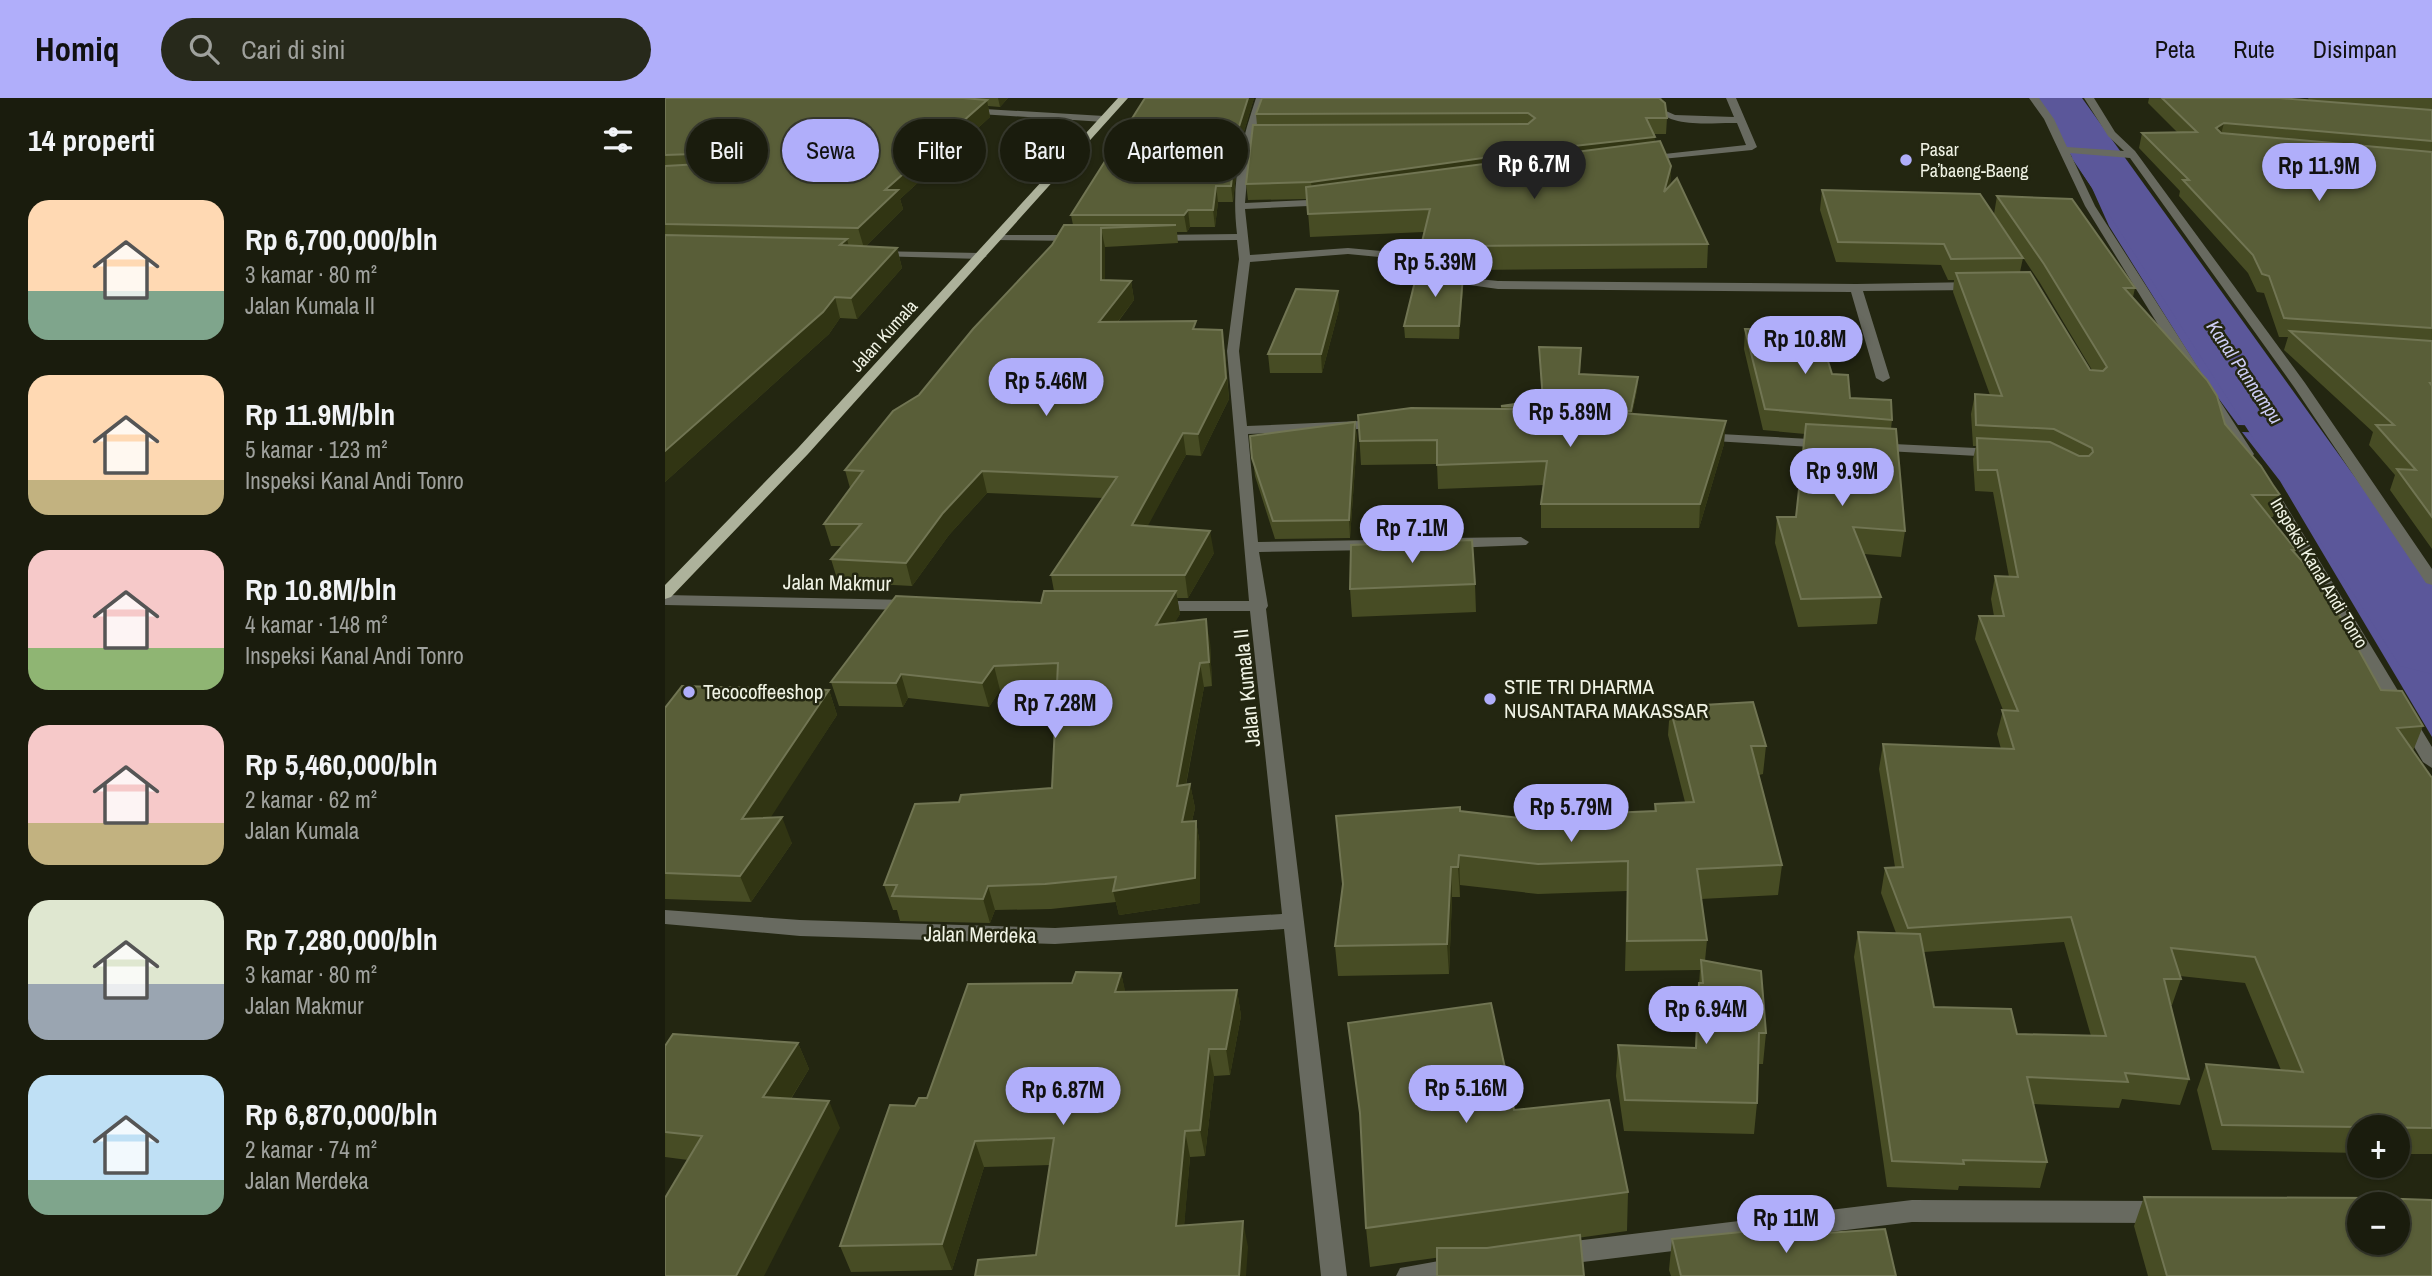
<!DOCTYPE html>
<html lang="id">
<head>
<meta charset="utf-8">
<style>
	:root { --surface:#1a1c0d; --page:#27291b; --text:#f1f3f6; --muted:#9fa19d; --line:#383a2e; --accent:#b0aefa }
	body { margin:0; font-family:"Archivo Narrow",sans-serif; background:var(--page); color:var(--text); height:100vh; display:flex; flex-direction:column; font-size:26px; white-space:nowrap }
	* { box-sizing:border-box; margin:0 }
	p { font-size:23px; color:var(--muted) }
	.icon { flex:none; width:38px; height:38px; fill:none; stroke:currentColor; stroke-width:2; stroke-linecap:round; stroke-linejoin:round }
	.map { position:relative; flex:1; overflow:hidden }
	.panel { display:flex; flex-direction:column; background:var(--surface); width:665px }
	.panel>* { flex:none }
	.guide { position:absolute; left:21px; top:21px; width:665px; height:63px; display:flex; gap:14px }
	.fabs { position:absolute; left:1682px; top:1017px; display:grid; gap:14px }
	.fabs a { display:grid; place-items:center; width:63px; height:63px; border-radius:50%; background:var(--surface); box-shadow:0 2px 5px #0004,0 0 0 2px var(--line); font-size:35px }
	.price { position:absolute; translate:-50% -60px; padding:0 16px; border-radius:24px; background:var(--accent); color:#111; font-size:23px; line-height:46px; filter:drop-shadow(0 2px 4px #0008) }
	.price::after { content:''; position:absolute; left:50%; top:42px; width:21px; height:16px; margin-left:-10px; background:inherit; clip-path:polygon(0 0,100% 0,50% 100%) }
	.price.selected { background:#222; color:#fff }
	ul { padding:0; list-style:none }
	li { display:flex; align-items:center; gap:21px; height:175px; padding:0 28px }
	li span { display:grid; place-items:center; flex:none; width:196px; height:140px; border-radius:21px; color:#555 }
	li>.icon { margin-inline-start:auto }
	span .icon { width:84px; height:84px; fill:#fffc; stroke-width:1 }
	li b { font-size:30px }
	h2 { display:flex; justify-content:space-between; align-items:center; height:84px; padding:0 28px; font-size:30px }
	.chip { padding:0 24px; border-radius:32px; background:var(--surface); box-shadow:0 2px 5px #0004,0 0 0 2px var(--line); font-size:24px; line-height:63px }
	.chip.selected { background:var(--accent); color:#111 }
	header { display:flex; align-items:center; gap:42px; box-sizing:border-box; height:98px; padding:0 35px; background:var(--accent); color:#111 }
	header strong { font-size:33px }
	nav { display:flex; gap:38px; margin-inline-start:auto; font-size:24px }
	.search { width:490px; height:63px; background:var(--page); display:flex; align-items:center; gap:18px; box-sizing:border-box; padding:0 24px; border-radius:38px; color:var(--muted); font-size:26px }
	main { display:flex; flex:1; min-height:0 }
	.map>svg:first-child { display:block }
	.water { fill:#5b579a }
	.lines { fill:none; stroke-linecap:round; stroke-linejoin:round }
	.river { fill:#5b579a; fill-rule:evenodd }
	.minor { fill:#686a60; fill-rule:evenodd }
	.tertiary { fill:#686a60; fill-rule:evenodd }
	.primary { fill:#adb29b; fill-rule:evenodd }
	.wall { fill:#474c24; fill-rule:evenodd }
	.shaded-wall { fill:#313513 }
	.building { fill:#595e38; stroke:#717553; stroke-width:2; fill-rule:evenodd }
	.poi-dot { fill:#b0aefa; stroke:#232611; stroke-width:2.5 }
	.labels { text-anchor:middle; stroke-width:5; stroke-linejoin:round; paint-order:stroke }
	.far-poi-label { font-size:18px; fill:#f0f3e5; stroke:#232611; text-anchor:start }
	.far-street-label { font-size:18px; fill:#f0f3e5; stroke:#232611 }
	.far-water-label { font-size:19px; font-style:italic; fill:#cecef6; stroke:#232611 }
	.street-label { font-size:21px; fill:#f0f3e5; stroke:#232611 }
	.poi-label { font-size:21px; fill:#f0f3e5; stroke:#232611; text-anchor:start }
</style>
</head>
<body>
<header>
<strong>Homiq</strong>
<div class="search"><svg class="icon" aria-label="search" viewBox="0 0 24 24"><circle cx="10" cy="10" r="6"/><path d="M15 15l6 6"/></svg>Cari di sini</div>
<nav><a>Peta</a><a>Rute</a><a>Disimpan</a></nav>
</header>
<main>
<section class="panel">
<h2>14 properti<svg class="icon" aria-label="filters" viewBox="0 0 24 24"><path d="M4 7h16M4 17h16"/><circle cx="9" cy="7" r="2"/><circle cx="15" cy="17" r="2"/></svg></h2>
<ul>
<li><span style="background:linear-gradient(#ffd9b3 65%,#7fa58c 0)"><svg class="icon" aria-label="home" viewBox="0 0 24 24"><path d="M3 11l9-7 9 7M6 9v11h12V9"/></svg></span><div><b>Rp 6,700,000/bln</b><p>3 kamar · 80 m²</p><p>Jalan Kumala II</p></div></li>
<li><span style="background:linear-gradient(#ffd9b3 75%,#c2b280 0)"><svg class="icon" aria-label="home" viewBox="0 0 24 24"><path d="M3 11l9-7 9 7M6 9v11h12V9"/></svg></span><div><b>Rp 11.9M/bln</b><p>5 kamar · 123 m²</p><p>Inspeksi Kanal Andi Tonro</p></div></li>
<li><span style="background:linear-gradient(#f6c9c9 70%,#8fb573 0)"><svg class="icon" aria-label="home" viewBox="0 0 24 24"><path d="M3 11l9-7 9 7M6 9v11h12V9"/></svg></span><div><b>Rp 10.8M/bln</b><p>4 kamar · 148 m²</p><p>Inspeksi Kanal Andi Tonro</p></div></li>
<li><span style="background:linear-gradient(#f6c9c9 70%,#c2b280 0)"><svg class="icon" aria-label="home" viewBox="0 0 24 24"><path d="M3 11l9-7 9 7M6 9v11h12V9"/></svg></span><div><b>Rp 5,460,000/bln</b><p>2 kamar · 62 m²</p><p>Jalan Kumala</p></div></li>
<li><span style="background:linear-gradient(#dfe7d0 60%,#9aa5b1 0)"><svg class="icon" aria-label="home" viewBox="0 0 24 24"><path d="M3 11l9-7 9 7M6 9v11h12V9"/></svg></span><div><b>Rp 7,280,000/bln</b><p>3 kamar · 80 m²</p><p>Jalan Makmur</p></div></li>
<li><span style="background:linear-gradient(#bfe0f5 75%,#7fa58c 0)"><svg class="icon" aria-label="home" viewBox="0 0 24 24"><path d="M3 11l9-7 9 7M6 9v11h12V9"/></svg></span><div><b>Rp 6,870,000/bln</b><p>2 kamar · 74 m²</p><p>Jalan Merdeka</p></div></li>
</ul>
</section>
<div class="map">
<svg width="1767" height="1178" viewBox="0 0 1767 1178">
	<rect width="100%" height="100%" fill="#232611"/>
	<!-- water -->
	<path class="water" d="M1379,0H1407L1448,53L1404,50Z
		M1406,59L1455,64L1469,77L1606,264L1627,307L1647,329L1573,327L1543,286L1444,128L1427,90Z
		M1577,334L1654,336L1767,498V639L1615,383Z"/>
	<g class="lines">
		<!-- river -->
		<path class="river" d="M1369,0H1417L1767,486V576L1735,568Z"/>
		<!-- minor -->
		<path class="minor" d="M591,0H601L585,46L580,105L665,101L670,104L665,107L580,111L585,157L683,150L716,153L775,177L833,183L1191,186L1312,184L1318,188L1312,192L1198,193L1225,280L1218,284L1211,280L1186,194L833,191L769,182L714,159L683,156L585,164L574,253L582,328L716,322L723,326L716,330L583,336L593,444L709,442L717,447L709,452L594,454L603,508L601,511L682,1178H656L619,831L390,846L135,838L0,826V812L135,822L390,830L617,816L585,513H490L482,508L490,503H584L562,253L574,161L572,142L489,143L483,140L489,137L572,136C566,85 575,48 591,0Z
			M958,0L994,2L1001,13L1010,17L1069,19L1061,0H1071L1092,49L1087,52L977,63L976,61L981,58L1081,47L1072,25C1046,24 1002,32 988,6Z
			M1364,0H1374L1389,21L1402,49L1459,53L1443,38L1419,0H1429L1450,34L1470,53L1640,285L1767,471V487L1761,485L1629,289L1465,60L1405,55L1430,108L1536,274L1529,278L1524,277L1420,108L1379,21Z
			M302,10L439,18L444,21L439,24L299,15V11Z
			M332,137H412L418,140L412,143L328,142V138Z
			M1546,296L1553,300L1589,356L1587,359L1582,360L1575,356L1539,300Z
			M1037,335L1163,342L1170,346L1163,350L1032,342L1030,339Z
			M1208,345L1331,351L1338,355L1331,359L1203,352L1201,349Z
			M1601,382L1608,386L1767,649V670L1758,664L1594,386Z
			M856,439L864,444L861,447L786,450L778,445L786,440Z
			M0,497L245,502L253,507L245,512L0,507Z
			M1247,1102L1495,1103L1504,1106L1507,1114L1504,1122L1495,1125L1247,1124L893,1167L884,1164L880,1156L884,1148L893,1145Z
			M796,1159L805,1162L809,1170L805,1178H731L735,1170Z"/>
		<!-- tertiary -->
		<path class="tertiary" d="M207,153L316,155L322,158L316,161L211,158L207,157Z"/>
		<!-- primary -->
		<path class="primary" d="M453,0H463L143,356L6,499L0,501V487L133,350Z"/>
	</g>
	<!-- wall -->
	<path class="wall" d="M0,0H343L335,9L323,8L325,19L235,101L238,111L200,149L232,150L237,170L192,221L175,220L164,236L0,384Z
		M480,0H589L574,50L568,104H553L550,129H525L522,134H512L513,145L440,149V182L466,183L469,202L453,224L533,231L560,252L564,301L536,358L521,357L482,428L549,455L523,500H512L515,516L509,525L545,544L547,588L539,589L521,687L525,686L530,710L527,723H531L535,747V805L454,817L451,804L386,811L330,812L325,825L235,823L232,812H228L219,787L294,704L387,690L392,589L335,592L324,609L243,600L238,609L174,608L166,584L376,505L389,493L386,477L438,400L322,395L284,437L247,488L173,484L166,461L177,448H166L159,426L185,390L180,372L254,297L408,127L406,117Z
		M597,0H997L996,2L1002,20L1001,36H988L990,44L1006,68L1005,88L1043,146L1042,170L800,172L799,177L785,175L798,189L794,241L740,240L739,228L768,173L774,174L758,167L757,144L759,134L645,139L642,101L583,102L581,86L592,27L591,16Z
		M1484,0H1614L1644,2L1643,0H1767V451L1725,392L1730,377L1704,347L1708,334L1619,252L1623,239H1614L1599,195L1592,194L1583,175L1514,98L1515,93L1474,50L1477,35H1513L1483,5Z
		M1157,92L1358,160L1355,174L1425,272H1427L1375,185L1329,116L1332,98L1470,190L1468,199L1560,326L1615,397L1608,419H1605L1631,452L1630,455L1716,592L1758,628L1748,653L1767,680V1056H1732V1029H1694V1055L1547,1052L1532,992L1541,966L1616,972L1580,885L1515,878L1516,881L1507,907H1505L1524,981L1515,1007L1457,1001L1454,1010L1368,1006L1382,1064L1375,1090L1294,1088L1293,1092L1222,1089L1189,859L1193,834L1231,835L1216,795L1220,770L1230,769L1214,671L1218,646L1336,651L1332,636L1338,612L1310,541L1314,518H1329L1326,501L1330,478L1344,479L1328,394L1310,393L1308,361L1311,348H1308L1306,316L1310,296L1325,297L1288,194L1289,182H1283L1276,167L1171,164L1155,112ZM1399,844L1426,938L1352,936L1269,909L1259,854Z
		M674,211L657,275H605L603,256Z
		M1080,231L1167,276L1185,300L1227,322L1226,331L1240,433L1236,459L1199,456L1216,499L1212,526L1133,529L1110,445L1112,419H1131L1140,336L1098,332L1079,251Z
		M874,249L916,250L915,276L973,279L972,292L967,316L1059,346L1034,430H876V406L879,387L773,391L772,366L696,367L693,317L836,311V308L877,302Z
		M690,324L692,341L685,440L610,441L590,378L585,338Z
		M810,486L811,514L687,519L685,491Z
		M164,592L172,617L105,719L127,745L86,804L0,801V610Z
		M1005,609L1101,648L1098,676L1094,677L1117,767L1113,797L1036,801L1042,842L1040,863L1101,935L1098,966H1094L1092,1005L1089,1036L959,1033L951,978L953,947L1030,950L1035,872L960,873L962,793L873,796L795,787V799H787L784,876L673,878L670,848L795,713L897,725V717L989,713L990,706L1020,704L1003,637Z
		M456,875L460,894L572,892L576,918L565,977L549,978L540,1058L525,1059L519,1127L583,1149L371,1157L385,1067L319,1069L287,1172L186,1174L175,1148L250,1008L407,885Z
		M133,945L144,971L126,1001L175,1030L23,1062L0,1059V948Z
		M849,1012L963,1094L962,1133L705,1169L701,1130Z
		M1479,1099L1767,1178H1483L1469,1128Z
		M1088,1140L1231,1178H1006L1004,1172L1007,1141Z"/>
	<!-- shaded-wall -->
	<path class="shaded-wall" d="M333,0H343L335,9Z
		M583,0H589L574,50L568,104L566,88L572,35Z
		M322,2L325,19L235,101L238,111L199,150L193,130L220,92Z
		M1559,25L1555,40L1551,30Z
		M990,39L989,54L648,100L646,84L882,51Z
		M1006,68L1005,90L999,94Z
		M551,88L553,104L550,129L548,112Z
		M523,112L525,129L522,134L519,117Z
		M436,130L440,149V201L436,182Z
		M182,141L187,161L175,147Z
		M232,150L237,170L192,221L186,200Z
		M798,177V189L794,241V228Z
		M466,183L469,202L438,243L434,224Z
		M673,193L674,211L657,275L656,256Z
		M170,199L175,220L164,236L0,384V353Z
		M557,232L564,301L536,358L533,336Z
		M973,279L972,292L965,326L966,313Z
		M1061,323L1059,346L1034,430L1035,406Z
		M690,324L692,341L685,440L684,422Z
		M518,335L521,357L471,450L467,427Z
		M317,373L322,395L284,437L247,488L241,465L278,415Z
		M545,433L549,455L523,500L520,477Z
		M511,493L515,516L495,550L491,527Z
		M541,521L545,544L547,588L544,564Z
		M535,565L539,589L516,712L512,688Z
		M329,568L335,592L324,609L317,585Z
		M236,576L243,600L238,609L231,585Z
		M164,592L172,617L88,747L77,721Z
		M525,686L530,710L521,748L517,724Z
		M117,719L127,745L86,804L75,778Z
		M531,723L535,747V805L454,817L448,793Z
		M794,757L795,787V799L793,769Z
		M786,769L787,799L784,876L782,846Z
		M323,788L330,812L325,825L318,801Z
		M456,875L462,901L450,894Z
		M572,892L576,918L565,977L561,951Z
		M133,945L144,971L110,1026L98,999Z
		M544,951L549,978L540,1058L535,1032Z
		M164,1003L175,1030L99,1178H71Z
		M520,1033L525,1059L517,1154L511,1128Z
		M310,1043L319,1069L287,1172L277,1146Z
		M578,1123L583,1149L581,1178H574Z"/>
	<!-- building -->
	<path class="building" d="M0,0H298L322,2L220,92H233L193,130L0,126V68L53,65L60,61L57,55L0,57Z
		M480,0H583L572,35L566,88H551L548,112H523L519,117H406Z
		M597,0H994L1000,5L1002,20H981L990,39L882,51L646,84L581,86L588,27L863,26L870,20L863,15L591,16Z
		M1497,0H1614L1767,12V43L1559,25L1551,30L1556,35L1767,54V230L1619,220L1604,178L1597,176L1588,157L1518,82H1524L1477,35L1532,34Z
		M995,43L1006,68L999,94L1012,80L1043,146L799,148V153L775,151L757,144L765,111L643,116L641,89Z
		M1157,92L1315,96L1358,160L1286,161L1279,146L1173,144Z
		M1332,98L1407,101L1470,190H1459L1542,282L1552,298L1560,326L1596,368L1608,387L1615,397H1587L1631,452H1627L1656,484L1716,592L1737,593L1758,628L1732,630L1767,680V1030L1557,1027L1541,966L1638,974L1590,859L1506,850L1516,881H1499L1524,981L1460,975L1463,984L1362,979L1382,1064L1298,1062L1299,1066L1227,1063L1193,834L1255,836L1269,909L1346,911L1352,936L1441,938L1406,819L1243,830L1220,770L1238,769L1218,646L1349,651L1337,612L1353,613L1314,518H1339L1330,478L1353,479L1332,372H1313L1312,340L1385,344L1414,358H1424L1428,354L1427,350L1389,331L1311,327L1310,296L1337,298L1291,175L1365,174L1425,272L1438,273L1442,269L1379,166Z
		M399,127H511L436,130V182L466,183L434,224L531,223L528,231L557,232L561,280L533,336L518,335L467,427L545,433L520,477H386L452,379L317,373L278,415L241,465L166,461L196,426H159L198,373L180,372L228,313L254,297L308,231L387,147Z
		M0,137L182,141L175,147L232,150L186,200L170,199L158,214L0,353Z
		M754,167L768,173L798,177L794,228H739Z
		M631,191L673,193L656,256H603Z
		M1080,231H1153L1167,276L1183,277L1185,300L1226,302L1227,322L1100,311Z
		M1625,233L1767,243V285H1765L1767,288V419L1732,371L1751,372L1711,327H1729Z
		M874,249L916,250L914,276L973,279L966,313L836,308L878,302Z
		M746,310L916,312L1061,323L1035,406H876L882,363L772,367V342L695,343L693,317Z
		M690,324L684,422L608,423L587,360L585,338Z
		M1141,326L1231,331L1240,433L1188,429L1216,499L1136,501L1112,419H1131Z
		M807,442L810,486L685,491L686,447Z
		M379,493H511L491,527L541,521L544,564L535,565L512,688L525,686L517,724L531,723L530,780L448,793L451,779L380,786L323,788L318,801L227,798L232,787H219L250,706L294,704L296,697L387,690L393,565L329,568L317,585L236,576L231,585L166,584L231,498L376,505Z
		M17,588L164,592L77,721L117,719L75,778L0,775V610Z
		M1088,604L1101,648H1086L1117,767L1032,771L1042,842L962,843L963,763L873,766L794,757L793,769H786L782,846L670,848L678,786L671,718L795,709V713L898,725L897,717L991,713L990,706L1029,704L1005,609Z
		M1036,862L1096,873L1101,935H1094L1092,1005L960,1002L953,947L1031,950L1034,885H1038Z
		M411,874L456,875L450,894L572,892L561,951H544L535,1032L520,1033L511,1128L578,1123L574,1178H310L313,1162L371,1157L389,1040L310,1043L277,1146L175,1148L225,1007L250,1008L254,1000H262L303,886L407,885Z
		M826,905L849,1012L944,1002L963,1094L701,1130L695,1015L683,925Z
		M8,936L133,945L98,999L164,1003L71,1178H0V1100L37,1038L0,1034V948Z
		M1479,1099L1709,1100L1767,1102V1178H1502ZM1694,1106H1732V1144H1694Z
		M1220,1131L1231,1178H1016L1007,1141L1086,1133L1088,1140Z
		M915,1137L919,1178H772V1150H822Z"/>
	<!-- markers -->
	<g class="poi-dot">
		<circle cx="1241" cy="62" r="7"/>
		<circle cx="24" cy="594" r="7"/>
		<circle cx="825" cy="601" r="7"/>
	</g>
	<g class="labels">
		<!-- far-poi labels -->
		<g class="far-poi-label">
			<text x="1255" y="58">Pasar<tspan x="1255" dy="21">Paʼbaeng-Baeng</tspan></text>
		</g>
		<!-- far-street labels -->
		<g class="far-street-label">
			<text transform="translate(219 238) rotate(-48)" y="6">Jalan Kumala</text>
			<text transform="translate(1654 475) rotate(59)" y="6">Inspeksi Kanal Andi Tonro</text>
		</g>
		<!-- far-water labels -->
		<g class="far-water-label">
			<text transform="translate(1580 274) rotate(56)" y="7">Kanal Pannampu</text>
		</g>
		<!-- street labels -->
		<g class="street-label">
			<text transform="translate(172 485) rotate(1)" y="7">Jalan Makmur</text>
			<text transform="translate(582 590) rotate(-96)" y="7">Jalan Kumala II</text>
			<text transform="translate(315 837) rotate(1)" y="7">Jalan Merdeka</text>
		</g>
		<!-- poi labels -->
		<g class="poi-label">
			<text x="839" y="596">STIE TRI DHARMA<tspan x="839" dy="24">NUSANTARA MAKASSAR</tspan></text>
			<text x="38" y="601">Tecocoffeeshop</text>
		</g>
	</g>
</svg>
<div class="fabs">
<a>+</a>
<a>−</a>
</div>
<b class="price selected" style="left:869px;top:103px">Rp 6.7M</b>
<b class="price" style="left:1654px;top:105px">Rp 11.9M</b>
<b class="price" style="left:770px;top:201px">Rp 5.39M</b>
<b class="price" style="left:1140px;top:278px">Rp 10.8M</b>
<b class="price" style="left:381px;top:320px">Rp 5.46M</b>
<b class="price" style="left:905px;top:351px">Rp 5.89M</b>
<b class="price" style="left:1177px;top:410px">Rp 9.9M</b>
<b class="price" style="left:747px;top:467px">Rp 7.1M</b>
<b class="price" style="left:390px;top:642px">Rp 7.28M</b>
<b class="price" style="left:906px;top:746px">Rp 5.79M</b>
<b class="price" style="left:1041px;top:948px">Rp 6.94M</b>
<b class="price" style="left:801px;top:1027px">Rp 5.16M</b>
<b class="price" style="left:398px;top:1029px">Rp 6.87M</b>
<b class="price" style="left:1121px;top:1157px">Rp 11M</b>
<div class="guide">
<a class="chip">Beli</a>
<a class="chip selected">Sewa</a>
<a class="chip">Filter</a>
<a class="chip">Baru</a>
<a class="chip">Apartemen</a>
</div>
</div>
</main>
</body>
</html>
